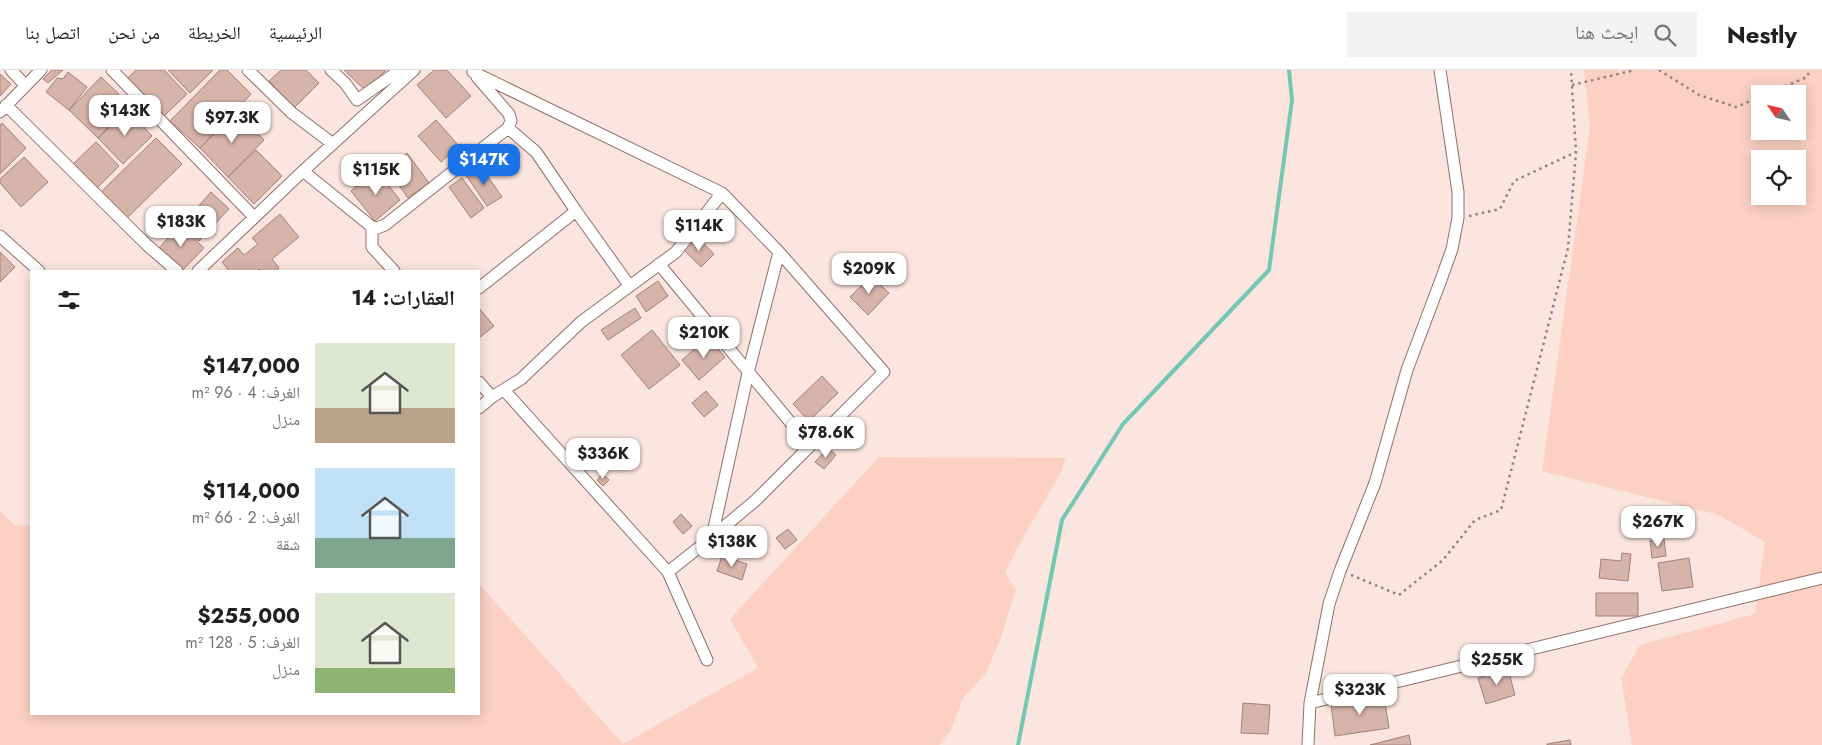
<!DOCTYPE html>
<html lang="ar">
<head>
<meta charset="utf-8">
<style>
	:root { --surface:#fff; --page:#f2f2f2; --text:#202124; --muted:#757577; --line:#e0e0e0; --accent:#1a73e8 }
	body { margin:0; font-family:Jost,"Noto Naskh Arabic",sans-serif; background:var(--page); color:var(--text); direction:rtl; height:100vh; display:flex; flex-direction:column; font-size:19px; white-space:nowrap }
	* { box-sizing:border-box; margin:0 }
	p { font-size:16px; color:var(--muted) }
	.icon { flex:none; width:28px; height:28px; fill:none; stroke:currentColor; stroke-width:2; stroke-linecap:round; stroke-linejoin:round }
	.map { position:relative; flex:1; overflow:hidden; direction:ltr }
	.details { position:absolute; left:30px; top:200px; width:450px; height:445px; display:flex; flex-direction:column; background:var(--surface); border-radius:0px; box-shadow:0 2px 12px #0003; direction:rtl }
	.details>* { flex:none }
	.needle { width:32px; rotate:304deg }
	.tools { position:absolute; left:1751px; top:15px; display:grid; gap:10px }
	.tools a { display:grid; place-items:center; width:55px; height:55px; border-radius:0px; background:var(--surface); box-shadow:0 2px 12px #0003; font-size:25px }
	.price { position:absolute; translate:-50% -42px; padding:0 11px; border-radius:10px; background:#fff; color:#222; font-size:16px; line-height:32px; filter:drop-shadow(0 1px 2px #0008) }
	.price::after { content:''; position:absolute; left:50%; top:30px; width:15px; height:11px; margin-left:-8px; background:inherit; clip-path:polygon(0 0,100% 0,50% 100%) }
	.price.active { background:var(--accent); color:#fff }
	ul { padding:0; list-style:none }
	li { display:flex; align-items:center; gap:15px; height:125px; padding:0 25px }
	li span { display:grid; place-items:center; flex:none; width:140px; height:100px; border-radius:0px; color:#555 }
	li>.icon { margin-inline-start:auto }
	span .icon { width:60px; height:60px; fill:#fffc; stroke-width:1 }
	li b { font-size:21px }
	h2 { display:flex; justify-content:space-between; align-items:center; height:60px; padding:0 25px; font-size:21px }
	header { display:flex; align-items:center; gap:30px; box-sizing:border-box; height:70px; padding:0 25px; background:var(--surface); border-bottom:1px solid var(--line) }
	header strong { font-size:24px }
	nav { display:flex; gap:28px; margin-inline-start:auto; font-size:18px }
	.search { width:350px; height:45px; background:var(--page); display:flex; align-items:center; gap:12px; box-sizing:border-box; padding:0 18px; border-radius:0px; color:var(--muted); font-size:19px }
	.map>svg:first-child { display:block }
	.green { fill:#fcd1c4; fill-rule:evenodd }
	.lines { fill:none; stroke-linecap:round; stroke-linejoin:round }
	.stream { stroke:#74c7b4; stroke-width:4 }
	.building { fill:#d7b4aa; stroke:#a28177 }
	.street-casing { stroke:#907067; stroke-width:13 }
	.path { stroke:#93827d; stroke-width:2.5; stroke-dasharray:2.5 4; stroke-linecap:butt }
	.street { stroke:#fff; stroke-width:11 }
</style>
</head>
<body>
<header>
<strong>Nestly</strong>
<div class="search"><svg class="icon" aria-label="search" viewBox="0 0 24 24"><circle cx="10" cy="10" r="6"/><path d="M15 15l6 6"/></svg>ابحث هنا</div>
<nav><a>الرئيسية</a><a>الخريطة</a><a>من نحن</a><a>اتصل بنا</a></nav>
</header>
<div class="map">
<svg width="1822" height="675" viewBox="0 0 1822 675">
	<rect width="100%" height="100%" fill="#fbe5de"/>
	<!-- green -->
	<path class="green" d="M1584,0H1822V675H1632L1621,608L1640,575L1755,544L1765,472L1719,445L1542,401L1590,57ZM1760,24H1798V61H1760ZM1760,89H1798V126H1760Z
		M879,387L1066,388L1061,403L1026,462L1005,503L1016,519L999,573L985,604L963,628L951,660L939,675H0V441L15,456L31,455V644H479V514L623,674L758,598L730,549Z"/>
	<g class="lines">
		<!-- stream -->
		<path class="stream" d="M1018,675L1062,450L1123,354L1269,200L1292,30L1289,0"/>
	</g>
	<!-- building -->
	<path class="building" d="M52,0H63L48,13L43,9Z
		M136,0H164L187,24L164,46L128,8Z
		M168,0H213L190,23Z
		M220,0H227L251,24L200,78L170,51Z
		M281,0H306L319,13L294,38L269,11Z
		M344,0H386L366,21Z
		M434,0H447L471,26L446,48L417,15Z
		M68,2L87,17L69,40L46,22L57,8L63,9Z
		M0,4L11,14L0,26Z
		M101,7L119,24L114,35L122,43L98,68L69,40Z
		M128,40L152,66L123,94L98,68Z
		M236,42L264,70L228,107L200,78Z
		M436,50L459,76L441,92L418,66Z
		M2,53L26,78L0,104V55Z
		M156,68L182,94L126,149L101,122Z
		M96,72L119,96L96,119L72,95Z
		M256,80L282,106L254,134L228,107Z
		M407,83L429,113L408,128L387,98Z
		M24,87L48,112L21,137L0,113V109Z
		M480,95L502,127L487,136L466,105Z
		M376,100L400,130L375,151L351,121Z
		M462,108L484,138L471,148L449,117Z
		M211,122L229,139L199,171L182,155Z
		M280,144L299,167L272,189L279,198L276,201H261L259,199L257,201H229L222,192L238,178L244,185L258,174L252,168Z
		M180,155L204,178L182,201L158,179Z
		M697,167L714,184L701,197L684,180Z
		M0,182L15,197L0,212Z
		M871,206L889,223L868,245L850,227Z
		M658,211L668,226L646,242L636,226Z
		M479,238L494,256L479,268Z
		M635,238L641,248L608,270L601,260Z
		M652,260L680,295L649,319L621,285Z
		M708,267L725,287L699,310L682,290Z
		M822,306L838,323L809,351L793,334Z
		M706,321L718,335L704,347L692,333Z
		M612,370L620,382L600,398L591,387Z
		M828,378L836,385L824,399L815,392Z
		M603,404L609,410L603,416L597,410Z
		M681,444L692,456L683,464L673,452Z
		M1626,449H1636V457H1626Z
		M788,459L797,470L785,479L776,468Z
		M1664,469L1666,486L1652,488L1650,471Z
		M1622,483L1631,484L1628,511L1599,508L1601,489L1621,491Z
		M722,486L747,494L742,510L717,501Z
		M1689,488L1693,517L1662,521L1658,493Z
		M1596,523H1638V546H1596Z
		M1508,599L1515,625L1486,634L1478,608Z
		M1384,626L1389,658L1335,666L1331,634Z
		M1243,633L1270,635L1268,664L1241,663Z
		M1409,665L1411,675H1370Z
		M1570,670L1571,675H1547V674Z"/>
	<g class="lines">
		<!-- street casing -->
		<g class="street-casing">
			<path id="street" d="M11,0L25,15
				M112,0L254,147
				M248,0L292,43L333,74
				M331,0L345,13L357,30L400,0
				M473,2L722,123L779,182L884,302L756,430L712,467
				M6,35L147,175L177,201
				M0,42L41,0
				M508,58L536,82L576,141L629,215
				M303,101L372,157L377,158L385,155L508,58L511,51L509,44L477,7
				M372,157V177L394,201
				M0,166L39,201
				M659,194L810,376
				M198,201L303,101L414,0
				M479,218L576,141
				M479,312L492,327
				M504,320L668,502
				M479,338L492,327L521,309L581,252L676,182L722,123
				M707,590L668,502L712,467L748,303L779,182
				M1310,633L1822,508
				M1308,675L1310,633L1329,534L1340,501L1375,413L1407,300L1442,207L1452,179L1458,148V122L1440,0"/>
		</g>
		<!-- path -->
		<path class="path" d="M1659,0L1699,25L1736,37L1760,27
			M1572,15L1635,0
			M1767,24L1807,7L1810,0
			M1469,146L1500,139L1514,111L1576,82
			M1351,505L1399,525L1443,490L1475,450L1501,440L1568,178L1576,82L1571,0"/>
		<!-- street -->
		<use href="#street" class="street"/>
	</g>
</svg>
<div class="tools">
<a><svg class="needle" viewBox="-14 -14 28 28"><path d="M0-13l5 13h-10z" fill="#e53935"/><path d="M0 13l5-13h-10z" fill="#757577"/></svg></a>
<a><svg class="icon" aria-label="locate" viewBox="0 0 24 24"><circle cx="12" cy="12" r="6"/><path d="M12 2v4M12 18v4M2 12h4M18 12h4"/></svg></a>
</div>
<b class="price" style="left:125px;top:67px">$143K</b>
<b class="price" style="left:232px;top:74px">$97.3K</b>
<b class="price active" style="left:484px;top:116px">$147K</b>
<b class="price" style="left:376px;top:126px">$115K</b>
<b class="price" style="left:181px;top:178px">$183K</b>
<b class="price" style="left:699px;top:182px">$114K</b>
<b class="price" style="left:869px;top:225px">$209K</b>
<b class="price" style="left:704px;top:289px">$210K</b>
<b class="price" style="left:826px;top:389px">$78.6K</b>
<b class="price" style="left:603px;top:410px">$336K</b>
<b class="price" style="left:1658px;top:478px">$267K</b>
<b class="price" style="left:732px;top:498px">$138K</b>
<b class="price" style="left:1497px;top:616px">$255K</b>
<b class="price" style="left:1360px;top:646px">$323K</b>
<section class="details">
<h2>العقارات: 14<svg class="icon" aria-label="filters" viewBox="0 0 24 24"><path d="M4 7h16M4 17h16"/><circle cx="9" cy="7" r="2"/><circle cx="15" cy="17" r="2"/></svg></h2>
<ul>
<li><span style="background:linear-gradient(#dfe7d0 65%,#b9a48a 0)"><svg class="icon" aria-label="home" viewBox="0 0 24 24"><path d="M3 11l9-7 9 7M6 9v11h12V9"/></svg></span><div><b>$147,000</b><p>الغرف: 4 · 96 m²</p><p>منزل</p></div></li>
<li><span style="background:linear-gradient(#bfe0f5 70%,#7fa58c 0)"><svg class="icon" aria-label="home" viewBox="0 0 24 24"><path d="M3 11l9-7 9 7M6 9v11h12V9"/></svg></span><div><b>$114,000</b><p>الغرف: 2 · 66 m²</p><p>شقة</p></div></li>
<li><span style="background:linear-gradient(#dfe7d0 75%,#8fb573 0)"><svg class="icon" aria-label="home" viewBox="0 0 24 24"><path d="M3 11l9-7 9 7M6 9v11h12V9"/></svg></span><div><b>$255,000</b><p>الغرف: 5 · 128 m²</p><p>منزل</p></div></li>
</ul>
</section>
</div>
</body>
</html>
